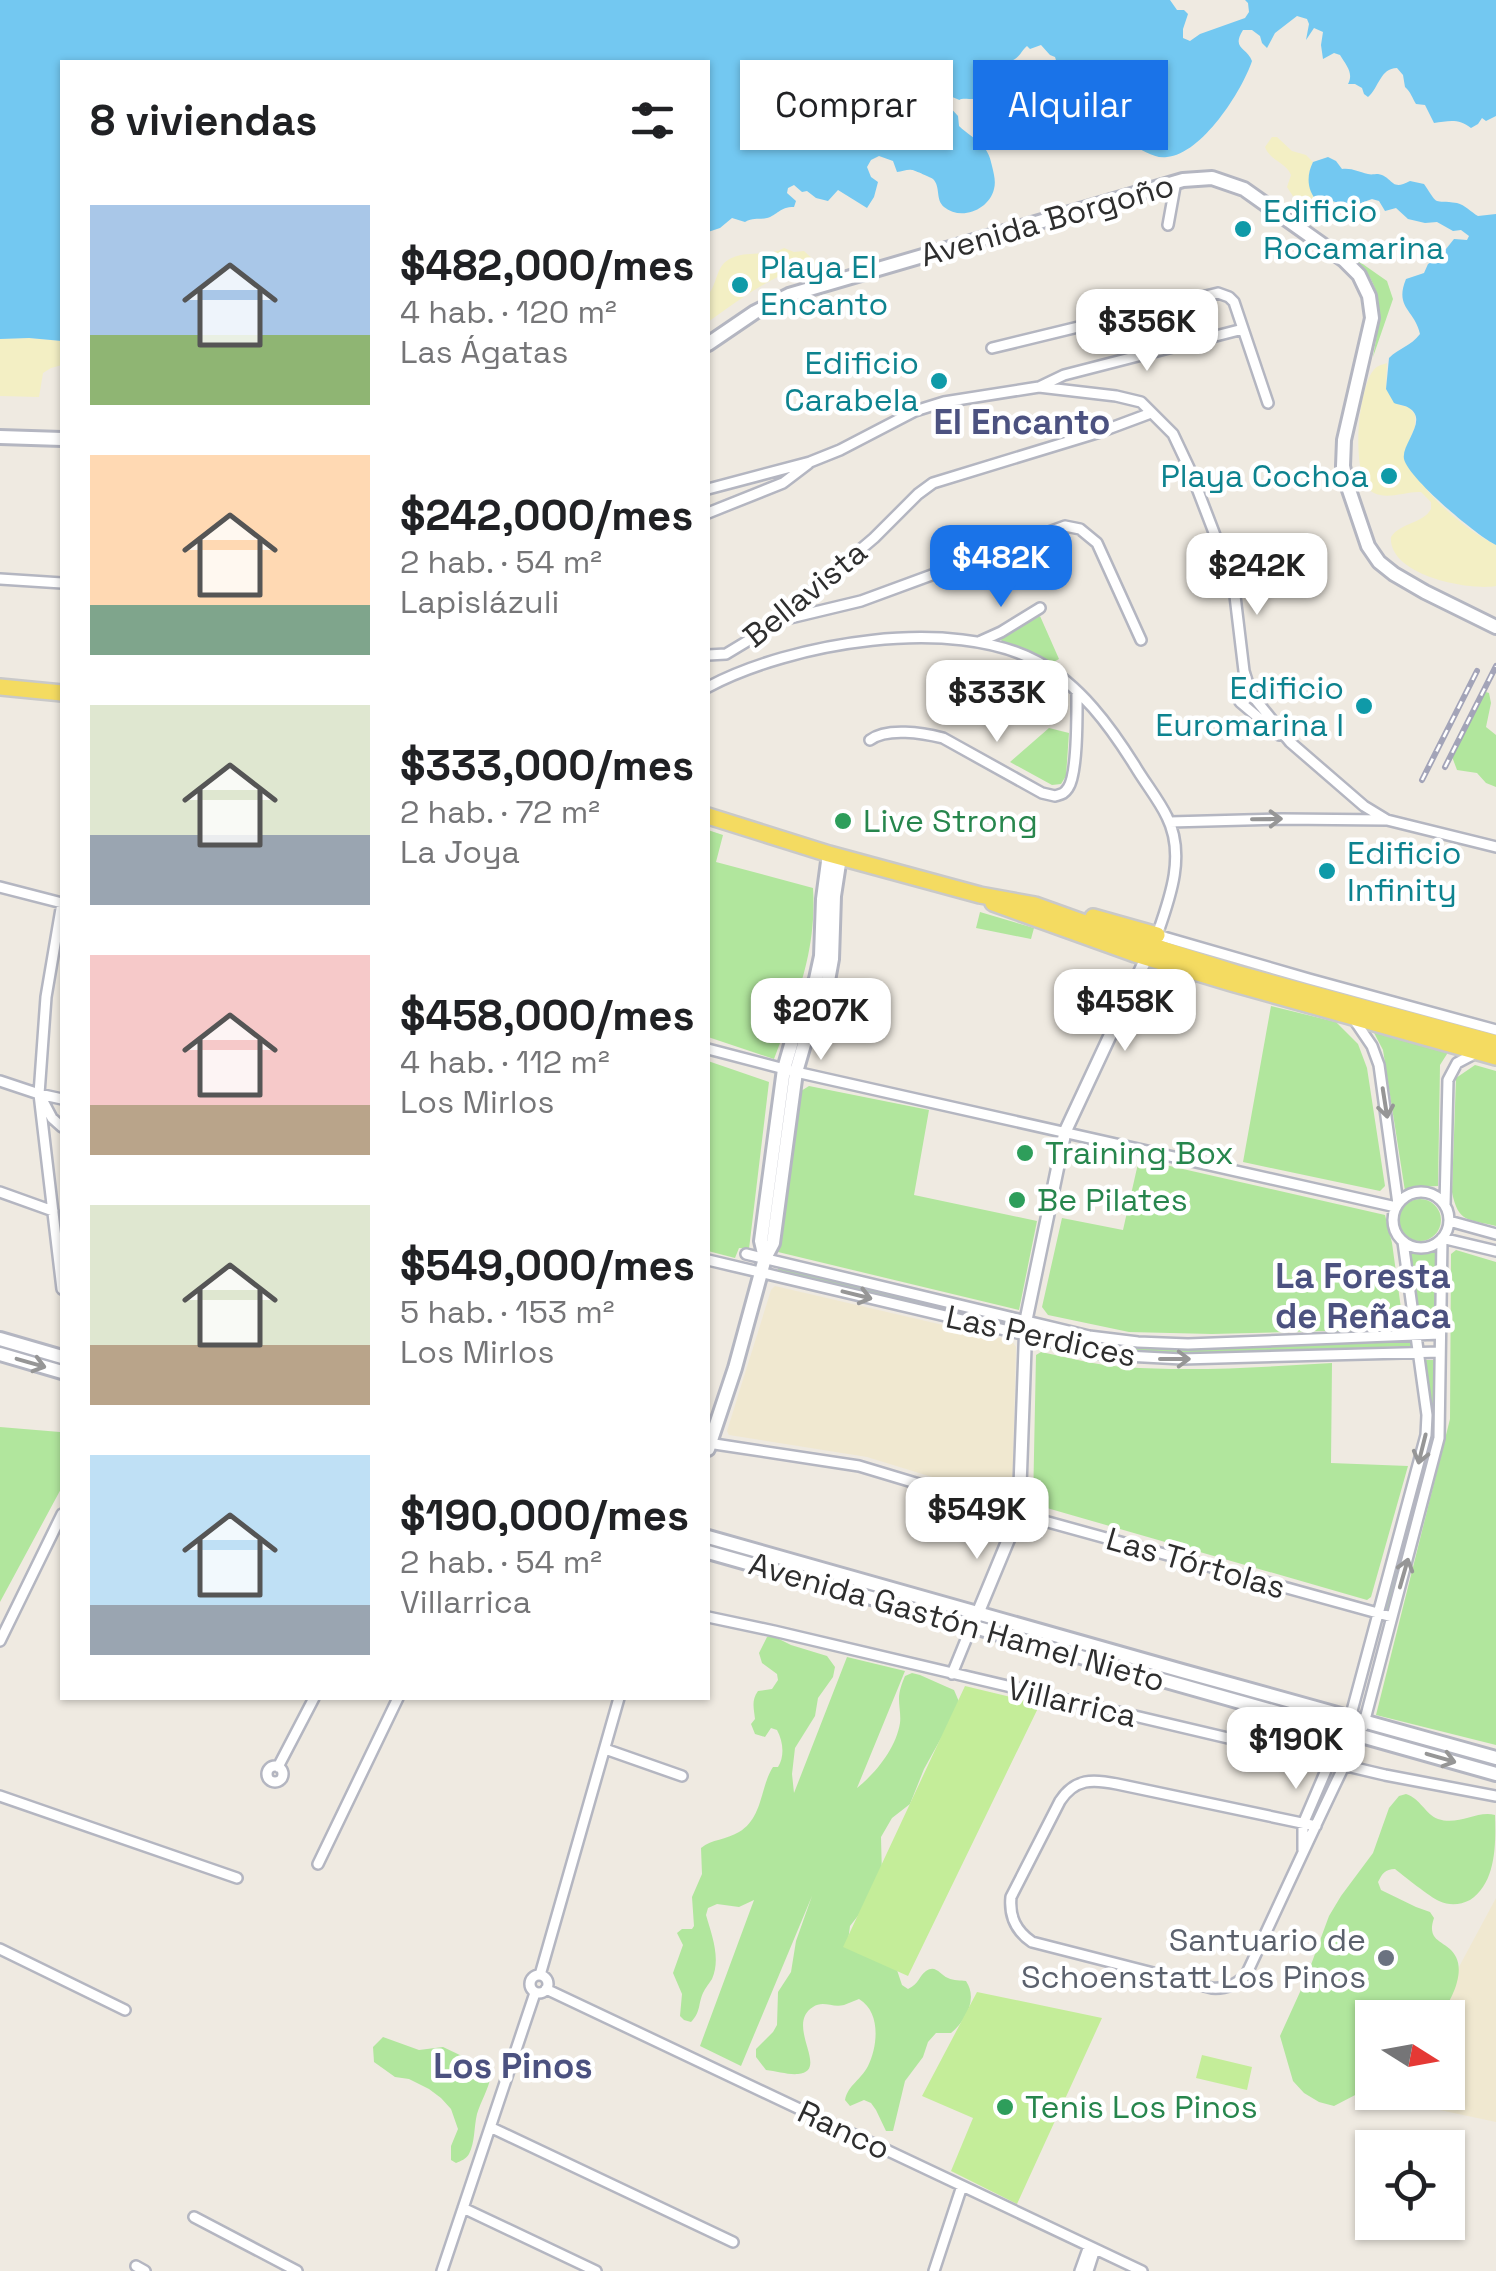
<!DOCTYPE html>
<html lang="es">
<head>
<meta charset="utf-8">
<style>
	:root { --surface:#fff; --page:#f6f6f6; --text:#202124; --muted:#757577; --accent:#1a73e8 }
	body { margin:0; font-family:"Space Grotesk",sans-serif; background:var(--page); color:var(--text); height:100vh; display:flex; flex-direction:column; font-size:38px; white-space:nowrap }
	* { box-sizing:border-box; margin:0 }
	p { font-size:32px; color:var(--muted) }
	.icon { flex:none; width:55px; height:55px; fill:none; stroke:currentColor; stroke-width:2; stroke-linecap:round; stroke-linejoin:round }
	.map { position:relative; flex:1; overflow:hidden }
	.details { position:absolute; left:60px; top:60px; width:650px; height:1640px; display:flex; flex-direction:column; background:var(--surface); border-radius:0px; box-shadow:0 2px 8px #0004 }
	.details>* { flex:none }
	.banner { position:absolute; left:740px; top:60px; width:605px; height:90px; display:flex; gap:20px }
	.needle { width:65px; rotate:101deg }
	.tools { position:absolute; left:1355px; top:2000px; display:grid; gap:20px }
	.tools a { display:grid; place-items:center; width:110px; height:110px; border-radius:0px; background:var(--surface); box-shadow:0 2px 8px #0004; font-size:50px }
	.price { position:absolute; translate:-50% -85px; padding:0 22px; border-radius:20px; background:#fff; color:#222; font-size:32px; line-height:65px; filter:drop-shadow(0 2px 5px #0008) }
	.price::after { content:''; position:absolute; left:50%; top:60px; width:30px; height:22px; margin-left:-15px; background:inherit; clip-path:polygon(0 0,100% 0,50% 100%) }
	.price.current { background:var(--accent); color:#fff }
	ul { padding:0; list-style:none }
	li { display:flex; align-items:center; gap:30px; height:250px; padding:0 30px }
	li span { display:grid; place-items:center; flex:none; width:280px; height:200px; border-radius:0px; color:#555 }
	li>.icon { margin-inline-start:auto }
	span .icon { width:120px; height:120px; fill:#fffc; stroke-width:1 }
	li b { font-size:42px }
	h2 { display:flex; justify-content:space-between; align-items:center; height:120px; padding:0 30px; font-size:42px }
	.chip { padding:0 35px; border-radius:0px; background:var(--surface); box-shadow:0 2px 8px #0004; font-size:35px; line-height:90px }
	.chip.current { background:var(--accent); color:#fff }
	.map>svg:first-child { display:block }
	.education { fill:#f0e8d0 }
	.green { fill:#b1e69d }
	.sand { fill:#f3efc4 }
	.pitch { fill:#c4ed99 }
	.water { fill:#73c8f1 }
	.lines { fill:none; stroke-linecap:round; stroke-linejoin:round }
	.minor-casing { stroke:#b4b6c1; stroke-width:14 }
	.tertiary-casing { stroke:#b4b6c1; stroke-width:16 }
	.secondary-casing { stroke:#b4b6c1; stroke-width:18 }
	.primary-casing { stroke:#c9c9c9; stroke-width:20 }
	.minor { stroke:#fff; stroke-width:9 }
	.tertiary { stroke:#fff; stroke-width:11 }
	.secondary { stroke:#fff; stroke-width:12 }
	.primary { stroke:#f4db61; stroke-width:15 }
	.rail-casing { stroke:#a3a4b8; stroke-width:6 }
	.rail { stroke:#fff; stroke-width:2.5; stroke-dasharray:8; stroke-linecap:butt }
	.oneway { stroke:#969696 }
	.culture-dot { fill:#0f9aa8; stroke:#fff; stroke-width:4 }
	.leisure-dot { fill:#2e9e5b; stroke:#fff; stroke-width:4 }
	.worship-dot { fill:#6b7280; stroke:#fff; stroke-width:4 }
	.labels { text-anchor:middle; stroke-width:9; stroke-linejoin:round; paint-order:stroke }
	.culture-label { font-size:32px; fill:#0d838f; stroke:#fff; text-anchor:start }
	.street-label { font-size:32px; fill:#2e2e2e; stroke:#fff }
	.leisure-label { font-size:32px; fill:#27864d; stroke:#fff; text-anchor:start }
	.worship-label { font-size:32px; fill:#5b616d; stroke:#fff; text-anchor:end }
	.neighbourhood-label { font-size:35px; font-weight:bold; fill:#4c5280; stroke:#fff }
</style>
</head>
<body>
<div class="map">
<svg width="1496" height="2271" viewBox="0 0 1496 2271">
	<rect width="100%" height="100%" fill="#efeae1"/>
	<!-- education -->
	<path class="education" d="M775,1286L1012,1341L1016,1347L1012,1496L1007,1500L867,1457L729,1435L727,1431L771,1290Z
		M1496,1898V2122L1388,2099L1392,2093L1448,2092V2018L1432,2017Z"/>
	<!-- green -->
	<path class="green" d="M1357,260L1387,281L1393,299L1373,357C1380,315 1387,295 1357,260Z
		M1040,616L1059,659L1052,663L1003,643L1000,638Z
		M1486,692L1489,693L1491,703L1486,727L1496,735V787L1486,783L1477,773L1457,770L1451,754L1462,729Z
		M1049,728L1069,733L1066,776L1061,784L1052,785L1010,762Z
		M708,830L723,835L716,862L813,888C817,952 796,1000 774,1059L708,1037Z
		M980,912L1034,928L1031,939L976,928Z
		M1271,1006L1336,1022L1358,1044L1367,1068L1385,1186L1380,1191L1243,1162Z
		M1371,1027L1447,1047V1054L1440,1065L1438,1186L1419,1187L1405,1191L1383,1050Z
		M708,1061L769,1082L749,1249L739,1248L735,1258L708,1251Z
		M1475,1065L1496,1071V1226C1468,1219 1458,1223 1452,1192L1456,1078Z
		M809,1086L929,1110L914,1195L1037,1221L1019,1310L778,1252L801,1091Z
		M1139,1159L1385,1215L1392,1243L1403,1323L1398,1329L1212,1334L1129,1332L1048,1315L1042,1307L1062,1218L1123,1230Z
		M1399 1220a21 21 0 1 1 42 0a21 21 0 1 1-42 0Z
		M1437,1249L1436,1327L1420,1329L1410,1251L1422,1254Z
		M1456,1250L1496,1262V1745L1376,1715L1450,1419L1451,1254Z
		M780,1266L1017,1324L1019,1327L1016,1329L779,1272L778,1269Z
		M1032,1328L1112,1346L1171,1349L1411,1342L1413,1344L1411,1346L1171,1354L1112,1351L1081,1346L1033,1332Z
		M1041,1352C1069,1358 1096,1365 1124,1367C1193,1372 1263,1367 1332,1363L1331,1463L1408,1466L1371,1597L1367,1600L1033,1504L1036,1355Z
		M1425,1360H1436L1437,1418L1435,1439L1429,1465L1387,1611L1384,1609L1431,1436L1432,1417Z
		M0,1427L60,1432L62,1439V1487L0,1602Z
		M982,1618L1241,1694L1337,1718L1339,1721L1336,1723L981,1623Z
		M773,1636L791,1645L827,1656L835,1667L833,1677L818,1698L815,1716L795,1748L792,1774L794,1793L847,1657L905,1671L857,1788C876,1773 896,1748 900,1723C901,1715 899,1707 899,1699C899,1691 902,1683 905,1676L912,1673L920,1675L947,1687L954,1690L960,1704L924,1769L910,1804L892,1818L881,1837L882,1877L878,1890L850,1926L848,1941L897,1970L902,1985L908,1989C920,1983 918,1977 926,1971C936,1964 940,1975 948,1978C954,1981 960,1980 966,1981C978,1999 966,2020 951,2033H936L928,2042L923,2057L905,2081L893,2131H886L876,2110L871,2103L864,2100L850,2106L845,2100C848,2085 861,2080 868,2066C878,2046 881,2012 859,1999C854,2001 849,2003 844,2005C832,2008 823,2000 813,2007C784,2025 831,2071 798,2074C789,2075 776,2071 766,2070L756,2057V2049L773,2032L777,2025L778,1992L791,1972L796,1941L812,1896L741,2066L700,2046L754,1900L739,1907L717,1904L708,1908L706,1915C712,1936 721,1958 712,1979C709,1984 705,1988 703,1993C698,2004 701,2012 691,2022L684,2020L680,2016L682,1994L673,1973L683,1945L677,1933L682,1929H692L694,1926L692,1897L702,1874L701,1848C712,1839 726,1840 739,1832C763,1818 760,1787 773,1767H778C785,1756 783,1741 777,1730L771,1728L765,1737L755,1734L751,1724L755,1719C754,1708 751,1701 758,1691L772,1689L778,1680L777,1674L762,1663L759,1653L767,1637Z
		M1406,1794C1421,1799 1425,1814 1438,1819C1459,1826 1477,1810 1495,1815C1496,1845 1496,1883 1470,1900C1460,1905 1450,1906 1439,1901C1430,1897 1404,1876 1395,1869C1385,1869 1382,1874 1378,1882L1381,1890L1416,1907L1430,1912L1434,1918C1425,1944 1448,1940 1456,1957C1465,1975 1450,2003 1439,2017L1372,2018V2090L1361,2092L1334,2106L1319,2102L1304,2093L1293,2081L1280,2036L1305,1981L1329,1916L1341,1896L1373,1853L1389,1808L1399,1796Z
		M383,2037L419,2050L443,2047L483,2066L491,2076C488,2090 481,2101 477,2114C474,2126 475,2143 469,2154C466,2159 461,2161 456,2163L451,2160V2146L458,2129L451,2109L441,2098L429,2089L409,2079L395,2077L374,2062L373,2047Z"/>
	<!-- sand -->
	<path class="sand" d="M1272,137H1277L1292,151L1306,155L1313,162C1303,182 1314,195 1323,211L1321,215C1304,211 1296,202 1287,187L1291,175C1286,162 1270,161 1265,147Z
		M784,248L794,252L804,251L817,263C776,272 741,298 708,322V295C717,285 716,267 728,260C745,249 767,258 784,248Z
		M29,338L62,341V365L51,368L43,373L39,397L0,396V339Z
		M1387,363L1386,389L1399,405L1409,407L1415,415V426L1404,455C1421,491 1460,527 1496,545V586C1468,591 1388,575 1391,537C1401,522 1423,524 1431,509V502L1421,492C1406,491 1388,500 1374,493C1349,481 1358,389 1373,371C1376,366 1381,365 1387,363Z"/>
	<!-- pitch -->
	<path class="pitch" d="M965,1686L1040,1704L908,1976L843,1947Z
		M977,1992L1102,2018L1017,2204L951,2171L973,2118L922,2096Z
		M1202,2055L1252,2067L1247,2090L1196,2078Z"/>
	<!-- water -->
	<path class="water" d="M0,0H1170L1177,10H1184L1188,14L1183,29V38L1190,41L1200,34L1245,18L1249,12L1248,3L1245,0H1496V116L1486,121L1482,118L1478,124L1471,128C1459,118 1448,121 1434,123L1425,105L1416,104C1412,98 1411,92 1405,87L1403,75L1397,68C1380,68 1379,88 1368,97L1364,94L1362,88L1355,84H1348C1354,73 1346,65 1340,55L1334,53L1323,59L1321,45L1323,32L1314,28L1306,40L1309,24L1307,19L1297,16L1275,33L1267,48L1262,43L1260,36L1252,30H1243C1231,49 1247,47 1252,61C1242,91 1202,154 1167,157C1153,159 1143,149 1130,145L1128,141C1129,129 1140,114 1132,102C1130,97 1126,94 1123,89L1113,95L1109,94L1093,83L1091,98L1098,105L1088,121H1078L1072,106L1081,100L1059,85L1055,80L1059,70L1055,57L1050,55L1041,45L1030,49L1027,46C1022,50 1021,55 1015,59C1006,64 1001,65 999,75L1012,82L1026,96L1038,100C1038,114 1027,123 1013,123C998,102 996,99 969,99C952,98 968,103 952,97L948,98L946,103L958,116L959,126C975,141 988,143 992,166C994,174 996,182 994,189C989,210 961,221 944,207C935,199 941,187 933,179C932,178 914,170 912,170C907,169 902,172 897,172L893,161L879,156L871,160L867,167L871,177L878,182L874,197L867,208L838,190L828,201L816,198L807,191L802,192L794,185L788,188L787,193L796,201L794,207C779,207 778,215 767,218C757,220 754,217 745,222L732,218L720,228L708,232V62H62V341L29,338L0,339Z
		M1328,157L1336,161L1342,169C1353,168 1358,172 1368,174C1371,175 1375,174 1378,174C1394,177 1390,192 1410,181L1424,184C1440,208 1432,199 1457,203C1465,205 1471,212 1478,216L1496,214V545C1477,536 1408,478 1404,459C1401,444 1429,420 1409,408C1405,405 1399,405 1394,403L1386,389L1389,358C1399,348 1411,346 1420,334C1415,310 1394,308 1406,279L1424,273L1428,264L1439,258V249H1446L1454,239L1467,240L1469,236L1461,230L1453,231L1437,222L1425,223L1408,219L1396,208L1385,211L1379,201L1372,199L1353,206L1331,201L1318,202C1307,191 1306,176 1313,162Z"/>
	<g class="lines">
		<!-- minor casing -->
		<g class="minor-casing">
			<path id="minor" d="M1168,225L1176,181
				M992,348L1218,293L1229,297L1234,302L1268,403
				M1039,387L1116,396L1141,402L1173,434L1190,470L1228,569L1235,596L1244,671L1251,694L1290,742L1364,806L1387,820
				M708,489L810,462L840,450L915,411L944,402L1039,387L1064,375L1243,329
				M708,513L783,483L808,464
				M0,579L62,583
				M786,619L861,601L1065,526L1080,529L1097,543L1141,640
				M981,641L1001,632L1040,608
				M708,655L726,654L784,619L807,595L874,538L918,494L933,483L1100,432L1151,413
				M708,687C790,643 953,615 1038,662C1080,685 1110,726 1135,766C1145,783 1159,800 1167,817C1186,855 1170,898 1157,935L1309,979L1496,1030
				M1240,702L1279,735
				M870,740C887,727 923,733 943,738L1042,793L1055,796C1062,794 1064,794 1068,788C1078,774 1077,711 1077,691
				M1170,822L1282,819L1387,820L1496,847
				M0,887L62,903
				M62,903L46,997L39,1094L62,1289
				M1355,1021L1372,1046L1379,1065L1398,1204
				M708,1049L796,1072L1396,1207
				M0,1081L39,1094L62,1099
				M43,1101L52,1118L62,1127
				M0,1192L53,1211
				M1393 1220a28 28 0 1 1 56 0a28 28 0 1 1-56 0Z
				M1445,1205L1448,1080L1457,1063L1474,1054
				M1449,1221L1496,1234
				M746,1254L1089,1336L1138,1342L1188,1344L1440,1334
				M708,1260L1026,1335L1088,1352L1107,1355L1182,1359L1440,1352
				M708,1443L859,1466L1019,1514L1392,1617
				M708,1617L774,1631L1385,1775L1496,1796
				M0,1641L62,1514
				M952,1674L972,1625
				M1363,1727L1439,1438L1442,1238L1496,1251
				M605,1749L682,1776
				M1338,1763L1426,1435L1427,1415L1403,1242
				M267 1774a8 8 0 1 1 16 0a8 8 0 1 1-16 0Z
				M278,1767L314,1698
				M0,1796L237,1878
				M1316,1826L1117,1784C1093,1779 1075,1778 1060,1801L1011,1897C1009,1917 1016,1931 1032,1942L1212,1988C1226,1989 1236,1985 1246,1975C1279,1905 1311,1834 1345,1764
				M1303,1850V1824L1330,1761
				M318,1864L398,1698
				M0,1949L125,2010
				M540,1975L619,1698
				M530 1984a9 9 0 1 1 18 0a9 9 0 1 1-18 0Z
				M546,1989L1142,2271
				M492,2128L733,2242
				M463,2208L596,2271
				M194,2217L297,2271
				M136,2266L145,2271
				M442,2271L535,1993
				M934,2271L962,2186
				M1080,2271L1089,2246
				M1088,2271L1095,2249"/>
		</g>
		<!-- tertiary casing -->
		<g class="tertiary-casing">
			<path id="tertiary" d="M975,1620L1019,1514L1026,1320L1065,1132L1150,950"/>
		</g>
		<!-- secondary casing -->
		<g class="secondary-casing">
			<path id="secondary" d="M708,344L755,312L789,295L1183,180L1212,178L1244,189L1344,260L1359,275L1369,296L1372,318L1344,440L1343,466L1347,484L1368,546L1379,562L1394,574L1425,592L1496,627
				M0,437L62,439
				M765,1258L761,1241L784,1069L795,1031L816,979L821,956L823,899L829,854
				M0,1339L62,1357
				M0,1354L62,1372
				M708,1449L735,1368L765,1258L773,1243L796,1072L807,1034L828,981L832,959L834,896L840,857
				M708,1537C970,1611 1233,1686 1496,1758
				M708,1552L1496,1774"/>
		</g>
		<!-- primary casing -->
		<g class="primary-casing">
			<path id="primary" d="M0,687L62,693
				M708,816L829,854L980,895L1035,905L1113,933L1236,973L1496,1043
				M993,903L1135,954L1231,983L1496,1057
				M1093,917L1157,935"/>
		</g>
		<!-- minor -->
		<use href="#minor" class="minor"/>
		<!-- tertiary -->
		<use href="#tertiary" class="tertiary"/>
		<!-- secondary -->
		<use href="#secondary" class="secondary"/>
		<!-- primary -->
		<use href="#primary" class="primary"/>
		<!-- rail casing -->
		<g class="rail-casing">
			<path id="rail" d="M1445,767L1496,666
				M1422,780L1477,671"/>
		</g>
		<!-- rail -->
		<use href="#rail" class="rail"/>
	</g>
	<!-- one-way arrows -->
	<defs><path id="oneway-shaft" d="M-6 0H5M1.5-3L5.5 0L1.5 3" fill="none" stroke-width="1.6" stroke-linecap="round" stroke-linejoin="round" transform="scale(2.5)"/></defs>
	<g class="oneway">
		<use href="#oneway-shaft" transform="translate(1267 819) rotate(-1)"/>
		<use href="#oneway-shaft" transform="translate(1385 1103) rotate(81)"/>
		<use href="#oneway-shaft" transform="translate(857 1295) rotate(14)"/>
		<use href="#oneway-shaft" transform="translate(1175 1359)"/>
		<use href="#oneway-shaft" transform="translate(31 1363) rotate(16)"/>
		<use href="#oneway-shaft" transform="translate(1422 1449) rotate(104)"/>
		<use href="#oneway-shaft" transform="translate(1404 1573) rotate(-74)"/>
		<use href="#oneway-shaft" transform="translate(1441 1758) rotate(16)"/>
	</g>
	<!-- markers -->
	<g class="culture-dot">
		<circle cx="1243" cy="229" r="10"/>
		<circle cx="740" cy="285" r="10"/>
		<circle cx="939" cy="381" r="10"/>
		<circle cx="1389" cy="476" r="10"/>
		<circle cx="1364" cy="706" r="10"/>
		<circle cx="1327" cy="871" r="10"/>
	</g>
	<g class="leisure-dot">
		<circle cx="843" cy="821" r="10"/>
		<circle cx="1025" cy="1153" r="10"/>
		<circle cx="1017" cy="1200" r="10"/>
		<circle cx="1005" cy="2107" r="10"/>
	</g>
	<circle class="worship-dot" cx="1386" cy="1958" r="10"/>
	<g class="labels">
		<!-- culture labels -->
		<g class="culture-label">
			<text x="1263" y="222">Edificio<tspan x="1263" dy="37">Rocamarina</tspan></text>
			<text x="760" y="278">Playa El<tspan x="760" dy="37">Encanto</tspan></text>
			<text x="919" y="374" text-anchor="end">Edificio<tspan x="919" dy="37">Carabela</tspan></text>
			<text x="1369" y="487" text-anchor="end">Playa Cochoa</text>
			<text x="1344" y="699" text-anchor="end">Edificio<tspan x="1344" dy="37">Euromarina I</tspan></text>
			<text x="1347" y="864">Edificio<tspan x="1347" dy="37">Infinity</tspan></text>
		</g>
		<!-- street labels -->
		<g class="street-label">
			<text transform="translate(1047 220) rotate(-16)" y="11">Avenida Borgoño</text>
			<text transform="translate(805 594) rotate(-39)" y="11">Bellavista</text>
			<text transform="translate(1041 1336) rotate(12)" y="11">Las Perdices</text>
			<text transform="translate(1196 1563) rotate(16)" y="11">Las Tórtolas</text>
			<text transform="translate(957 1622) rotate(16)" y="11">Avenida Gastón Hamel Nieto</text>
			<text transform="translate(1072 1702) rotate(13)" y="11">Villarrica</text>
			<text transform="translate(844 2130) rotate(25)" y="11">Ranco</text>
		</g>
		<!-- leisure labels -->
		<g class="leisure-label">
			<text x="863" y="832">Live Strong</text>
			<text x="1045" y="1164">Training Box</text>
			<text x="1037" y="1211">Be Pilates</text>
			<text x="1025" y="2118">Tenis Los Pinos</text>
		</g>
		<!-- worship labels -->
		<g class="worship-label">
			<text x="1366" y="1951">Santuario de<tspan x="1366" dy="37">Schoenstatt Los Pinos</tspan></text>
		</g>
		<!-- neighbourhood labels -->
		<g class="neighbourhood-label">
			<text x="1022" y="434">El Encanto</text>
			<text x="1363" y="1288">La Foresta<tspan x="1363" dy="40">de Reñaca</tspan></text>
			<text x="513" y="2078">Los Pinos</text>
		</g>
	</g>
</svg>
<div class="tools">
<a><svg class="needle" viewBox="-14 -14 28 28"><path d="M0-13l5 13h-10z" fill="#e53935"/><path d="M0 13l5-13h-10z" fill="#757577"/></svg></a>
<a><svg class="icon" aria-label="locate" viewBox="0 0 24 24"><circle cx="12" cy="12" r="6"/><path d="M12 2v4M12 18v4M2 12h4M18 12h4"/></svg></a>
</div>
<b class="price" style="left:1147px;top:374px">$356K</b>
<b class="price current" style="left:1001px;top:610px">$482K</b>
<b class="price" style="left:1257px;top:618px">$242K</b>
<b class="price" style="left:997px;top:745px">$333K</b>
<b class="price" style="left:1125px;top:1054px">$458K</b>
<b class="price" style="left:821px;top:1063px">$207K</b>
<b class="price" style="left:977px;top:1562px">$549K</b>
<b class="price" style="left:1296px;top:1792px">$190K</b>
<div class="banner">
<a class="chip">Comprar</a>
<a class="chip current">Alquilar</a>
</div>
<section class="details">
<h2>8 viviendas<svg class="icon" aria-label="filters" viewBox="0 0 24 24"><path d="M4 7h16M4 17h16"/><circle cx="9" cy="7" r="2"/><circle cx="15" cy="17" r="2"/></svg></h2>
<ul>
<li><span style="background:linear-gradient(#a9c7e8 65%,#8fb573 0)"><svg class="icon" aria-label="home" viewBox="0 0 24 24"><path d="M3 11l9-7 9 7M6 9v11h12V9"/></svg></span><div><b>$482,000/mes</b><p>4 hab. · 120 m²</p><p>Las Ágatas</p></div></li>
<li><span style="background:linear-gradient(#ffd9b3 75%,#7fa58c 0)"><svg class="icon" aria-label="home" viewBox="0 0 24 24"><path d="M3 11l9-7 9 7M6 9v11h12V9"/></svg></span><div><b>$242,000/mes</b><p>2 hab. · 54 m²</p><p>Lapislázuli</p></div></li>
<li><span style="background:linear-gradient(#dfe7d0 65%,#9aa5b1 0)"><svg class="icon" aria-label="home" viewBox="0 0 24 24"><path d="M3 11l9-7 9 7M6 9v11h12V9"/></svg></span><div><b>$333,000/mes</b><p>2 hab. · 72 m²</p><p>La Joya</p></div></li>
<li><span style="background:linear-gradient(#f6c9c9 75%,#b9a48a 0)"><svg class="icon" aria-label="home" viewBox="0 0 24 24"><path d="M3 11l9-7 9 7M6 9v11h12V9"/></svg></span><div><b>$458,000/mes</b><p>4 hab. · 112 m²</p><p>Los Mirlos</p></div></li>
<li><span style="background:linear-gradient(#dfe7d0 70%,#b9a48a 0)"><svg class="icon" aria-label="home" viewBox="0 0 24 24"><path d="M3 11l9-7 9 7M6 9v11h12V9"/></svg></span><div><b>$549,000/mes</b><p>5 hab. · 153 m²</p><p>Los Mirlos</p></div></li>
<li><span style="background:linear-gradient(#bfe0f5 75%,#9aa5b1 0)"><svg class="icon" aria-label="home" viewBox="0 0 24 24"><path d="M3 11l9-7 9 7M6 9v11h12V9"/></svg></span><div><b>$190,000/mes</b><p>2 hab. · 54 m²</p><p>Villarrica</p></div></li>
</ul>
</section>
</div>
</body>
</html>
